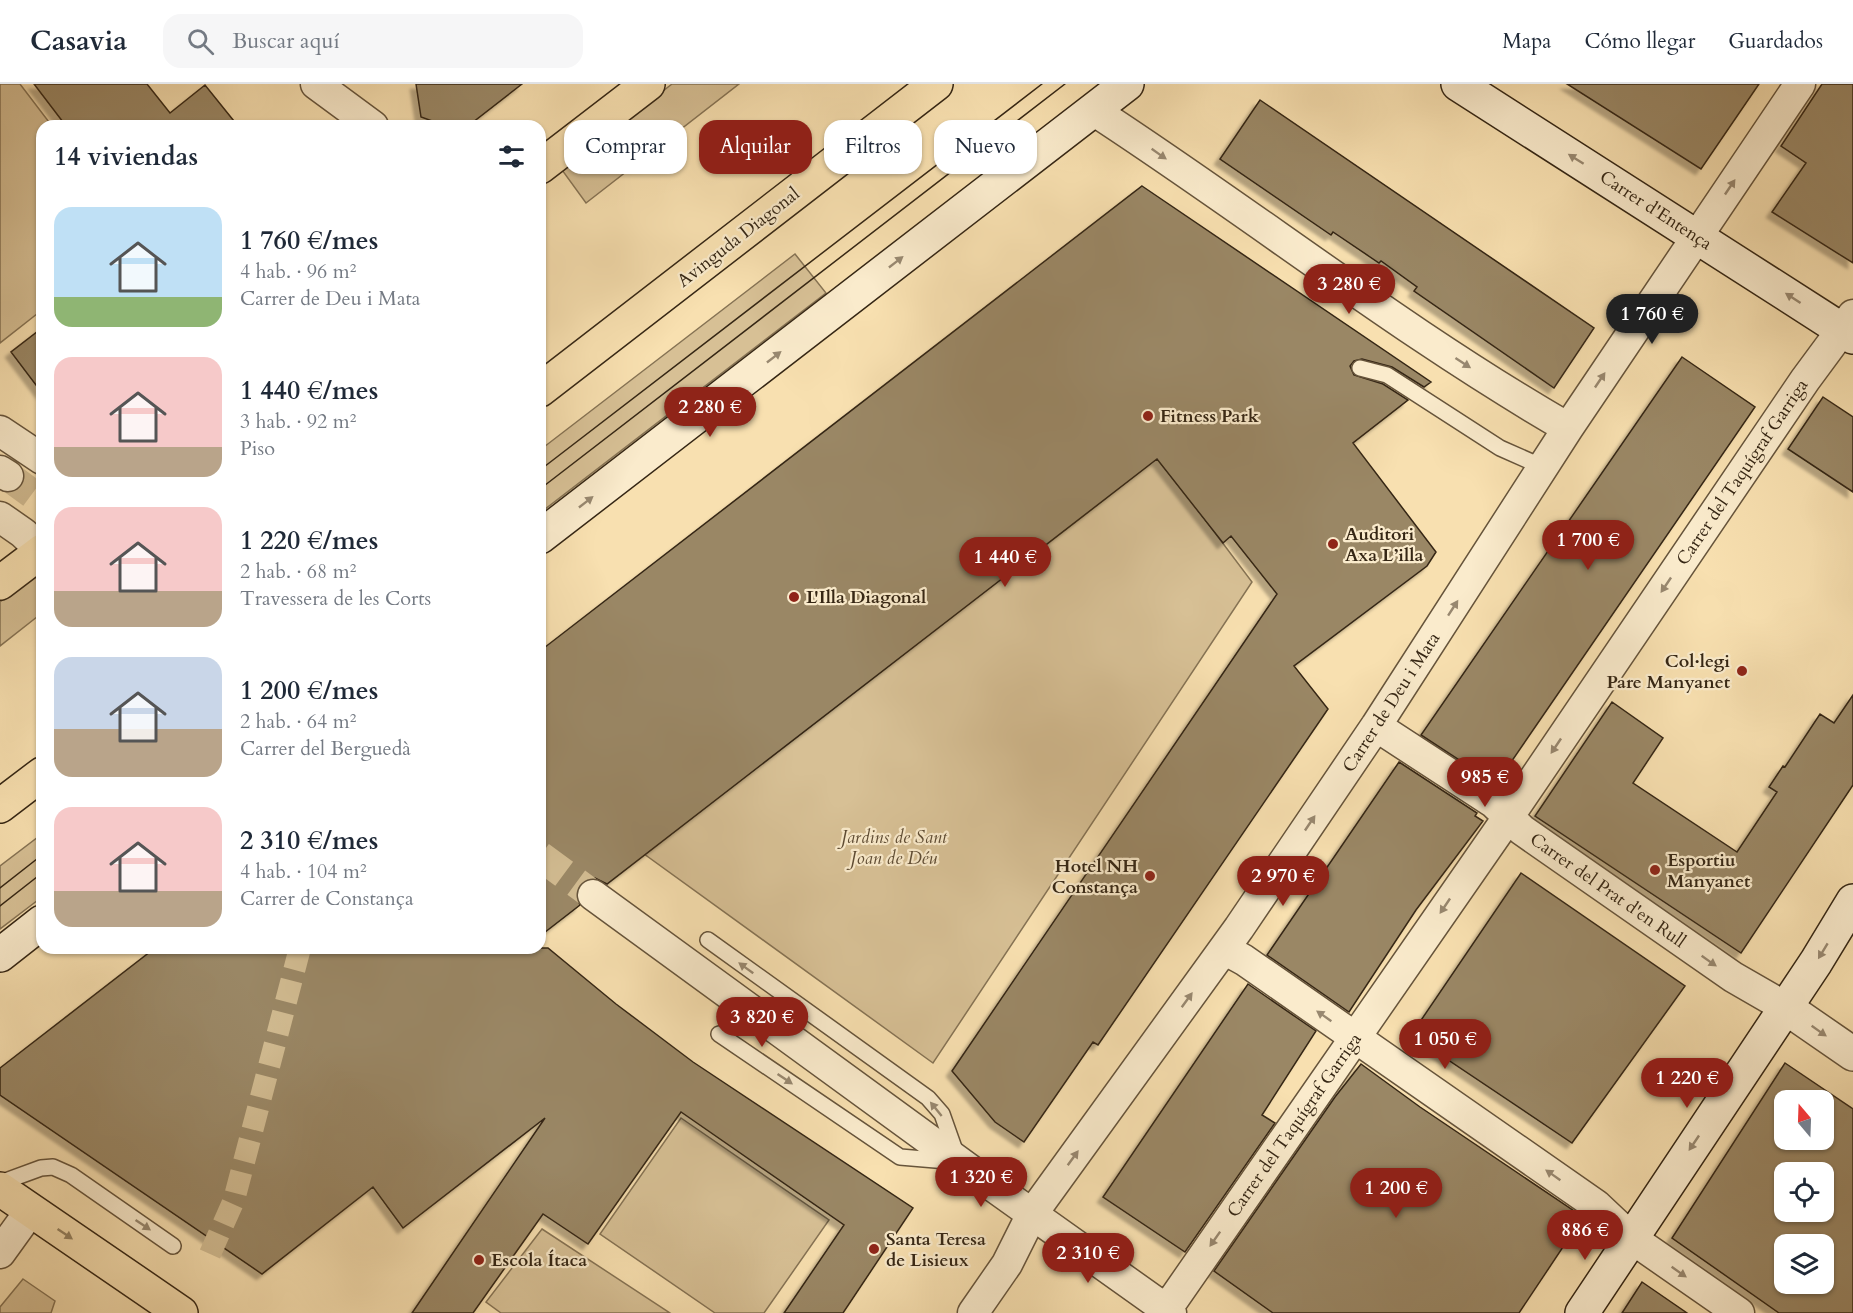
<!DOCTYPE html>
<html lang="es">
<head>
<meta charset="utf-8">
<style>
	:root { --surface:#fff; --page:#f6f6f7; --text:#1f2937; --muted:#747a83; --line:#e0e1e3; --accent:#8f2418 }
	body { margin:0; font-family:Cardo,serif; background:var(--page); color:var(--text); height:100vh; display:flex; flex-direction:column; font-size:22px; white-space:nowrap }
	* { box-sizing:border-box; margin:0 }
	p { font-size:20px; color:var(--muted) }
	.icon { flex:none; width:33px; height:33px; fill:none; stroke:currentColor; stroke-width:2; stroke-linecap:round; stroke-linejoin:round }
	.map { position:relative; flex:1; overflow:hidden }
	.panel { position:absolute; left:36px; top:36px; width:510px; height:834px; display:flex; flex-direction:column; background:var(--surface); border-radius:18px; box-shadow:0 2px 4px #0004 }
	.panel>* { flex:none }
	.top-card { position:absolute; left:564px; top:36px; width:570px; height:54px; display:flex; gap:12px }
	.needle { width:39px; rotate:341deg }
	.buttons { position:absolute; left:1774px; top:1006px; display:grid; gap:12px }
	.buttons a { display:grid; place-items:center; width:60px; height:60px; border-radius:12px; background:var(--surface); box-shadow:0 2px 4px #0004; font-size:30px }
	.price { position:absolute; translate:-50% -51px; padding:0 14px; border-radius:21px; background:var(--accent); color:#fff; font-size:20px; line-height:39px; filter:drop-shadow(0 2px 3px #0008) }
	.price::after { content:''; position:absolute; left:50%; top:36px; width:18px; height:14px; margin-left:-9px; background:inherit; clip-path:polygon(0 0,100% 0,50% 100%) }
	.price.on { background:#222; color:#fff }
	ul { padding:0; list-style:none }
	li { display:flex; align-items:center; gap:18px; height:150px; padding:0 18px }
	li span { display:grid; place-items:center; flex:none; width:168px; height:120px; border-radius:18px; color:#555 }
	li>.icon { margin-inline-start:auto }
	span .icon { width:72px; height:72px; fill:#fffc; stroke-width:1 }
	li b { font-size:26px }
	h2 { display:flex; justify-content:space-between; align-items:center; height:72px; padding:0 18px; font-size:26px }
	.pill { padding:0 21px; border-radius:18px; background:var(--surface); box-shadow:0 2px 4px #0004; font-size:21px; line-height:54px }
	.pill.on { background:var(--accent); color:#fff }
	header { display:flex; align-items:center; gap:36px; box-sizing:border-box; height:84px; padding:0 30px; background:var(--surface); border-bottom:2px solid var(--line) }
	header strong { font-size:28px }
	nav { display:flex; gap:33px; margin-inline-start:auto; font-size:21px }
	.search { width:420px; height:54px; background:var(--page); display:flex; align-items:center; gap:15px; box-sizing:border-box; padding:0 21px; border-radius:18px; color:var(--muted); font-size:22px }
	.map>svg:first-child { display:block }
	.green { fill:#d7c095; stroke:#867354; stroke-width:1.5 }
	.building { fill:#9a8765; stroke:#352614; stroke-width:1.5; fill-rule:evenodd; filter:url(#shadow) }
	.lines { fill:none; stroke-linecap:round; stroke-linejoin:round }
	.pedestrian-tunnel { stroke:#d1bb91; stroke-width:22; stroke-dasharray:22 11; stroke-linecap:butt }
	.minor-tunnel { stroke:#d1bb91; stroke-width:30; stroke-dasharray:30 15; stroke-linecap:butt }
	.service-casing { stroke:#66543b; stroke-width:18 }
	.minor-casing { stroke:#66543b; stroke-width:33 }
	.tertiary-casing { stroke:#66543b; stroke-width:36 }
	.secondary-casing { stroke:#352614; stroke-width:36 }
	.primary-casing { stroke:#352614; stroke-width:36 }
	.service { stroke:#faebcc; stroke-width:15 }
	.minor { stroke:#faebcc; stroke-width:30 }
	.tertiary { stroke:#faebcc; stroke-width:33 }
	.secondary { stroke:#faebcc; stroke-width:33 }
	.primary { stroke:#f8e0b0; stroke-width:33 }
	.tram { stroke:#352614; stroke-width:1.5 }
	.oneway { fill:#988870 }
	.oneway2 { fill:#968362 }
	.poi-dot { fill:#8f2418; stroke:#faebcc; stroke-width:2 }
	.labels { text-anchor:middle; stroke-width:4.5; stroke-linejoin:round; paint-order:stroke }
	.street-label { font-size:18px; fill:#352614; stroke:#faebcc }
	.poi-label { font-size:18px; font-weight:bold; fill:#352614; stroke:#faebcc; text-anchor:start }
	.park-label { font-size:18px; font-style:italic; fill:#5e4c34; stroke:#faebcc }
</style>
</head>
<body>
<header>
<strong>Casavia</strong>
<div class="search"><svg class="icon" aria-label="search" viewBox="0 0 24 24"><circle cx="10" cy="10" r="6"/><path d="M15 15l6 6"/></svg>Buscar aquí</div>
<nav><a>Mapa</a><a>Cómo llegar</a><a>Guardados</a></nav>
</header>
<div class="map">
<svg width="1853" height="1229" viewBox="0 0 1853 1229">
	<defs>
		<filter id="shadow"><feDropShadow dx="-5.5" dy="5.5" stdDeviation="1.5" flood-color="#0004"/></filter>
	</defs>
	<rect width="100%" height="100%" fill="#f8e0b0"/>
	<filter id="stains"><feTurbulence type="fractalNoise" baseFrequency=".00333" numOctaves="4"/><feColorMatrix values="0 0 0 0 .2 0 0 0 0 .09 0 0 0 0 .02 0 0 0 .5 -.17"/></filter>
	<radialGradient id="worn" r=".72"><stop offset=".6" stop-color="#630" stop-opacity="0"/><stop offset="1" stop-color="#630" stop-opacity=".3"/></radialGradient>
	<!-- green -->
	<path class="green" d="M0,0H20L52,42H42V226L0,259Z
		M672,0H739L586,119L562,86Z
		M795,170L826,209L540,429V366Z
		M1158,373L1252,498L933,979L640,767Z
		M42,486V529L0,562V518Z
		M42,750V813L0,845V782Z
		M681,1034L829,1136L764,1229H715L600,1150Z
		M542,1145L670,1229H501L486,1218Z
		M23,1195L55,1217L51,1229H0V1223Z"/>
	<!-- building -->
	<path class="building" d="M34,0H147L170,29L205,1L238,42H66Z
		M416,0H522L468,42H446L421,33Z
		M1567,0H1759L1701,85Z
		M1822,0H1853V179L1772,128L1806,79L1781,62Z
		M1260,16L1594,244L1554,304L1414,207L1417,203L1381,177L1379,179L1333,148L1331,151L1220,75Z
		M1142,102L1431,298L1424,303L1392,283L1362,275L1354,277L1350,282L1354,291L1383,300L1408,316L1353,359L1436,468L1427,482L1294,582L1328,625L1098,961L1093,958L1024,1058L995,1038L952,987L1277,510L1231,452L1223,459L1157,375L607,800L595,794L586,796L579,801L576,809L580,821L540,852V567Z
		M42,244V309L11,268Z
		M1682,273L1755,323L1496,700L1421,651Z
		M1823,313L1853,333V408L1788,365Z
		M1853,611V701L1741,869L1535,732L1612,618L1663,654L1633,699L1737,768L1777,708L1769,703L1783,682L1785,683L1820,630L1834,639Z
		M1399,678L1477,729L1475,732L1483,737L1416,826L1349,928L1267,871Z
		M1521,789L1685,902L1572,1059L1411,951Z
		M155,864H548L616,920L693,978L913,1124L843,1229H784L844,1141L681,1028L588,1160L543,1130L473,1229H412L545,1034L403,1144L373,1103L262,1190L0,1011V984Z
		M1248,900L1316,947L1262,1031L1275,1039L1185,1168L1103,1113Z
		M1785,979L1853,1025V1229H1779L1672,1154ZM1785,1017H1824V1056H1785ZM1785,1089H1824V1128H1785ZM1785,1161H1824V1200H1785Z
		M1361,980L1420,1023L1583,1133L1519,1229H1273L1214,1187L1335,1013Z
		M1642,1198L1687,1229H1622Z"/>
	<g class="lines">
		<!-- pedestrian-tunnel -->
		<path class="pedestrian-tunnel" d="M210,1170L234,1116L300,864"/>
		<!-- minor-tunnel -->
		<path class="minor-tunnel" d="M8,392L42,417
			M540,772L593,811"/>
		<!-- service casing -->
		<g class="service-casing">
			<path id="service" d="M1360,284L1387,291L1500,364L1543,383
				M708,856L928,1014L942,1030L959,1078L900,1073L719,950
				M0,1099L41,1084L53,1083L71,1091L173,1162"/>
		</g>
		<!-- minor casing -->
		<g class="minor-casing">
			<path id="minor" d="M316,0L373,42
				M1093,26C1253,130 1403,249 1568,344
				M0,347L42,375
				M0,387L8,392
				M0,433L23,449L42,467
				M1376,642L1494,719L1522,746L1733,893L1785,923
				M593,811L980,1093L1171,1229
				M1224,865L1244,876L1596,1121L1631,1154L1739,1229
				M0,1169L31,1126
				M973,1229L1007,1180L1032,1130L1239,844L1376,642L1568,344L1800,0
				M1164,1229L1509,732L1805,296L1853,231"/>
		</g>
		<!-- tertiary casing -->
		<g class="tertiary-casing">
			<path id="tertiary" d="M1785,923L1853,970"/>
		</g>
		<!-- secondary casing -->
		<g class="secondary-casing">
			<path id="secondary" d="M1458,0L1853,253
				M540,453L1127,0
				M0,871L42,838
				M1582,1229L1816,878L1853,817"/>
		</g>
		<!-- primary casing -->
		<g class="primary-casing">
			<path id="primary" d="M540,83L648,0
				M540,306L936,0
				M0,499L42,467
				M0,722L42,690
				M0,1105L181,1229"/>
		</g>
		<!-- service -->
		<use href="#service" class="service"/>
		<!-- minor -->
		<use href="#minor" class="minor"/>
		<!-- tertiary -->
		<use href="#tertiary" class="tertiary"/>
		<!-- secondary -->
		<use href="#secondary" class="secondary"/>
		<!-- primary -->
		<use href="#primary" class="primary"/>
		<!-- tram -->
		<path class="tram" d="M540,386L1042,0
			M540,405L1065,0
			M0,804L42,771
			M0,822L42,789"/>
	</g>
	<!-- one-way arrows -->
	<defs><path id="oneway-solid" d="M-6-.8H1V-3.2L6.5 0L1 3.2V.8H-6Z" transform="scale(1.5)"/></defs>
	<g class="oneway">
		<use href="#oneway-solid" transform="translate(1159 70) rotate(35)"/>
		<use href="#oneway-solid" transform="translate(1576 75) rotate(-148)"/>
		<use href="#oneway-solid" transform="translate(1730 103) rotate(-56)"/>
		<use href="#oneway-solid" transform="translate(896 178) rotate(-38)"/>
		<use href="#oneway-solid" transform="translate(1793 214) rotate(-147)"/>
		<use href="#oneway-solid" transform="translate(774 273) rotate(-38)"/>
		<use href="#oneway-solid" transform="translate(1463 279) rotate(33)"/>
		<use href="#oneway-solid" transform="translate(1600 296) rotate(-56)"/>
		<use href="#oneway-solid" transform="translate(586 418) rotate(-38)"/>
		<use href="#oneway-solid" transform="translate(1666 501) rotate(124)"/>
		<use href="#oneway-solid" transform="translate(1453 524) rotate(-57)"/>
		<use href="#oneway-solid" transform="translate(1556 662) rotate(124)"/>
		<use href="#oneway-solid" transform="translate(1310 739) rotate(-56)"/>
		<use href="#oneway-solid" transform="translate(1445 822) rotate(124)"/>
		<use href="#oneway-solid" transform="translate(1823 867) rotate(121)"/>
		<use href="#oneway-solid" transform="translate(1709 877) rotate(35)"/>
		<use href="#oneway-solid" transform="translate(746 884) rotate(-144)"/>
		<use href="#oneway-solid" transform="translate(1187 916) rotate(-54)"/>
		<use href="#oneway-solid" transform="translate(1324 932) rotate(-145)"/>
		<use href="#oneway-solid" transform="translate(1819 947) rotate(35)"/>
		<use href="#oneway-solid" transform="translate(785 995) rotate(34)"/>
		<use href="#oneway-solid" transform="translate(936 1025) rotate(-129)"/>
		<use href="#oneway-solid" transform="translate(1694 1059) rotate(124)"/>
		<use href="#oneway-solid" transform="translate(1073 1074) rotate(-54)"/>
		<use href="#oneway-solid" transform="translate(1553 1091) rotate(-145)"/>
		<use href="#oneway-solid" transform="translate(143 1141) rotate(34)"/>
		<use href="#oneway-solid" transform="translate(1215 1155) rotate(125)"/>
		<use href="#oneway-solid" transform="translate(1679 1188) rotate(35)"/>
	</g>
	<use class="oneway2" href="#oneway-solid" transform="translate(65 1150) rotate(34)"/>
	<!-- markers -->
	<g class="poi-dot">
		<circle cx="1148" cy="332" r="6"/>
		<circle cx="1333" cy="460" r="6"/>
		<circle cx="794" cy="513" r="6"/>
		<circle cx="1742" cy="587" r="6"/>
		<circle cx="1655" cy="786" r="6"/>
		<circle cx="1150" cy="792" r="6"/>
		<circle cx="874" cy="1165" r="6"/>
		<circle cx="479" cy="1176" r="6"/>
	</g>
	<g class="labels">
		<!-- street labels -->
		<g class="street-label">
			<text transform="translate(1656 126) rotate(33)" y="6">Carrer d'Entença</text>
			<text transform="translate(738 153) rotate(-38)" y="6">Avinguda Diagonal</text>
			<text transform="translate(1742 388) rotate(-56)" y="6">Carrer del Taquígraf Garriga</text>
			<text transform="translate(1391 618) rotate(-57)" y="6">Carrer de Deu i Mata</text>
			<text transform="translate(1608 806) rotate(35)" y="6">Carrer del Prat d'en Rull</text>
			<text transform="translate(1294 1041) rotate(-55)" y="6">Carrer del Taquígraf Garriga</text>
		</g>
		<!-- poi labels -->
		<g class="poi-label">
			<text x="1160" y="338">Fitness Park</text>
			<text x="1345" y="456">Auditori<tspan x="1345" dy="21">Axa L’illa</tspan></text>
			<text x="806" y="519">L'Illa Diagonal</text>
			<text x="1730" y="583" text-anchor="end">Col·legi<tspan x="1730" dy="21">Pare Manyanet</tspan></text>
			<text x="1667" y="782">Esportiu<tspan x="1667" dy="21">Manyanet</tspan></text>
			<text x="1138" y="788" text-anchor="end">Hotel NH<tspan x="1138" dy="21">Constança</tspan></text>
			<text x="886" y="1161">Santa Teresa<tspan x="886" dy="21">de Lisieux</tspan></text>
			<text x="491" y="1182">Escola Ítaca</text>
		</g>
		<!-- park labels -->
		<g class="park-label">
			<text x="894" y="759">Jardins de Sant<tspan x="894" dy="21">Joan de Déu</tspan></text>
		</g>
	</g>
	<rect width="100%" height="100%" filter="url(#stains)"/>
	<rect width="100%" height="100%" fill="url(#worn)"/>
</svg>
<div class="buttons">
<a><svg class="needle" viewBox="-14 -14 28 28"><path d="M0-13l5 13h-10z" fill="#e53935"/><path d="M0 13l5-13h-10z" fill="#747a83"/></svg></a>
<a><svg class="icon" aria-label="locate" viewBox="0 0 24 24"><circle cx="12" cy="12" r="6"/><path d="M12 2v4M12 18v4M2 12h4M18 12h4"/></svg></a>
<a><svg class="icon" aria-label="layers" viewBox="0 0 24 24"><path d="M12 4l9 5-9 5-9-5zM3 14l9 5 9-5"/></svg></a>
</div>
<b class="price" style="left:1349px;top:231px">3 280 €</b>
<b class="price on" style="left:1652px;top:261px">1 760 €</b>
<b class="price" style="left:710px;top:354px">2 280 €</b>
<b class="price" style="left:1588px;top:487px">1 700 €</b>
<b class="price" style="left:1005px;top:504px">1 440 €</b>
<b class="price" style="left:1485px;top:724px">985 €</b>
<b class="price" style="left:1283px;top:823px">2 970 €</b>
<b class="price" style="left:762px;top:964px">3 820 €</b>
<b class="price" style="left:1445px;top:986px">1 050 €</b>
<b class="price" style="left:1687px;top:1025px">1 220 €</b>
<b class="price" style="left:981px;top:1124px">1 320 €</b>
<b class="price" style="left:1396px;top:1135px">1 200 €</b>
<b class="price" style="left:1585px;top:1177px">886 €</b>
<b class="price" style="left:1088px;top:1200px">2 310 €</b>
<div class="top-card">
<a class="pill">Comprar</a>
<a class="pill on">Alquilar</a>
<a class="pill">Filtros</a>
<a class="pill">Nuevo</a>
</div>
<section class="panel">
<h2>14 viviendas<svg class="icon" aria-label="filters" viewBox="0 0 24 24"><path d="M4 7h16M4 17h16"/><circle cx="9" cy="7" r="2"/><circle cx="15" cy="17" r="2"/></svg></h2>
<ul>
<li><span style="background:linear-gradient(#bfe0f5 75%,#8fb573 0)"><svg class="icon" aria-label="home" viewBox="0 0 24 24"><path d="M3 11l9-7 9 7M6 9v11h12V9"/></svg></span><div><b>1 760 €/mes</b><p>4 hab. · 96 m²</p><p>Carrer de Deu i Mata</p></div></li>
<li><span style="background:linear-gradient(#f6c9c9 75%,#b9a48a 0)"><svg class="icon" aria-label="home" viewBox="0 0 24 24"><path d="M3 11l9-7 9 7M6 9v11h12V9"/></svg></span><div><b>1 440 €/mes</b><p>3 hab. · 92 m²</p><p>Piso</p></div></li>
<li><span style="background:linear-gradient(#f6c9c9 70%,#b9a48a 0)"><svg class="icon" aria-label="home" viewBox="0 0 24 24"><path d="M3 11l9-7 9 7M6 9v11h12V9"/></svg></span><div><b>1 220 €/mes</b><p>2 hab. · 68 m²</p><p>Travessera de les Corts</p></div></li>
<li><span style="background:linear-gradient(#c9d6e8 60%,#b9a48a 0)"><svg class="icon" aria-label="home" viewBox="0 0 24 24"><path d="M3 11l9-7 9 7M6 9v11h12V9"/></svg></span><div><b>1 200 €/mes</b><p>2 hab. · 64 m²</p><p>Carrer del Berguedà</p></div></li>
<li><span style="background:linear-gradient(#f6c9c9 70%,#b9a48a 0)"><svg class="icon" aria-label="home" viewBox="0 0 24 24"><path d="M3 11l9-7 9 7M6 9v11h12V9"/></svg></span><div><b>2 310 €/mes</b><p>4 hab. · 104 m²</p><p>Carrer de Constança</p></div></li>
</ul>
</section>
</div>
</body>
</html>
